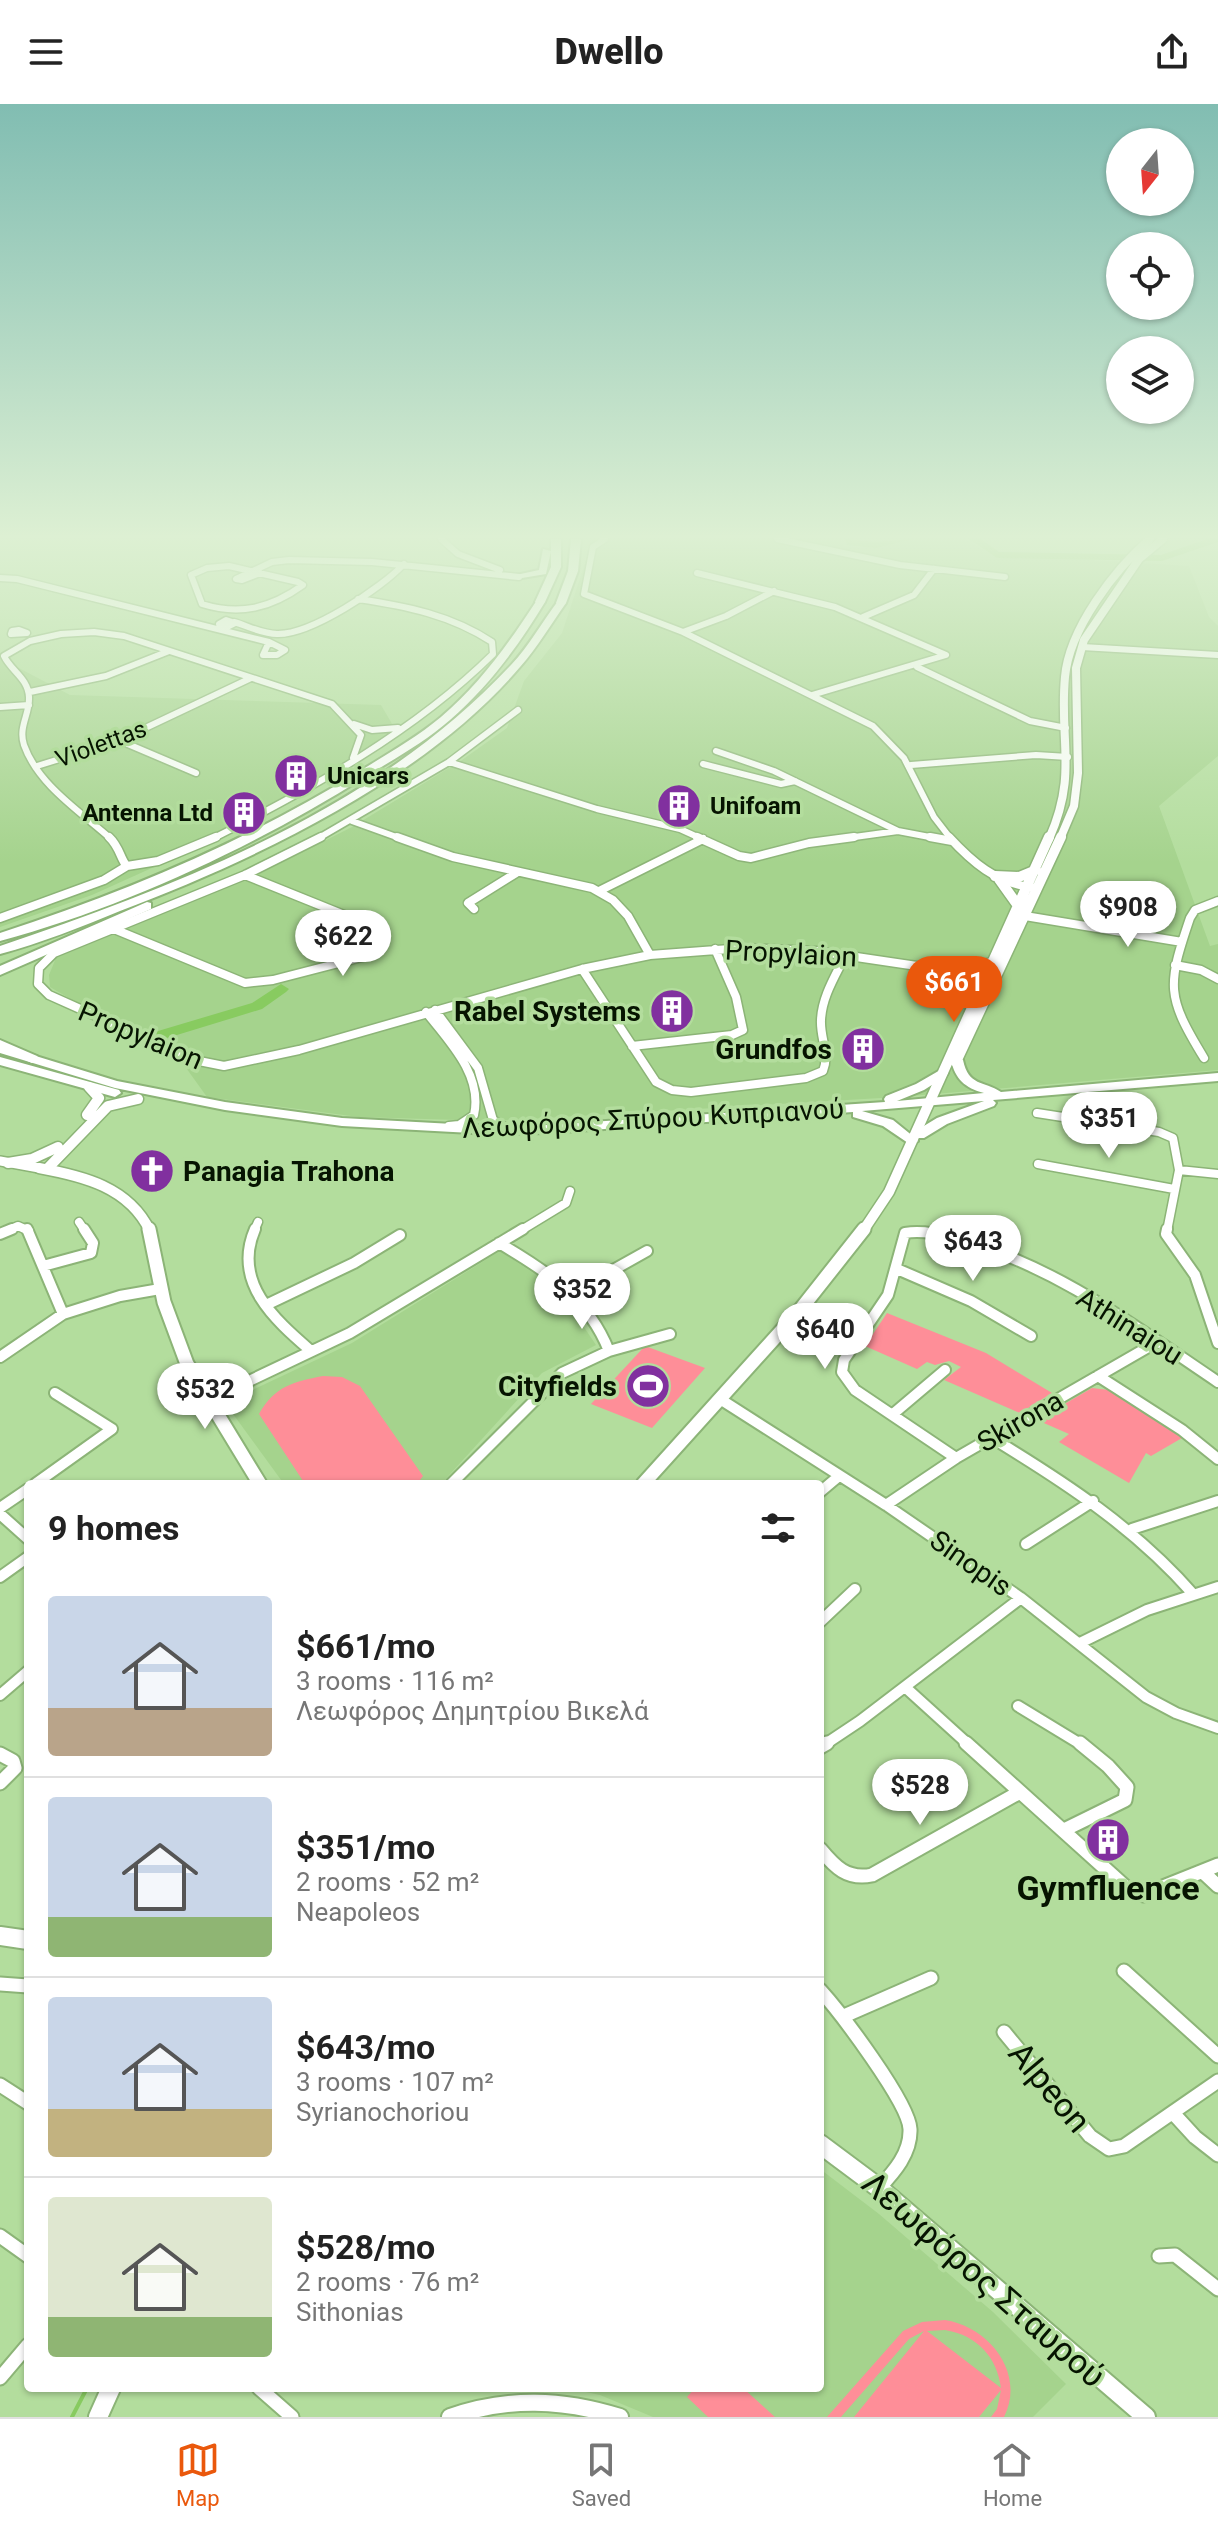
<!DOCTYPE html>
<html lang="en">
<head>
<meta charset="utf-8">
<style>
	:root { --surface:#fff; --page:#f6f6f6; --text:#222; --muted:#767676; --line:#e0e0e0; --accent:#ea580c }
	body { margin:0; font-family:Roboto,sans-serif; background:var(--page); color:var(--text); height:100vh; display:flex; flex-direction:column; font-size:30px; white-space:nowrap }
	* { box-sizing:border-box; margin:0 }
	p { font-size:26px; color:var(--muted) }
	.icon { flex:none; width:44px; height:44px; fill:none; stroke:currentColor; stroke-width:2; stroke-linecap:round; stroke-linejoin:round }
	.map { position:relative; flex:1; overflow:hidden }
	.panel { position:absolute; left:24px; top:1376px; width:800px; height:912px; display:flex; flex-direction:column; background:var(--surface); border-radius:8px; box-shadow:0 2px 6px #0004 }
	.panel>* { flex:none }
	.needle { width:52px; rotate:197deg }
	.controls { position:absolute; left:1106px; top:24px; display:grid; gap:16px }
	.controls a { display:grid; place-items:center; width:88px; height:88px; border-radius:50%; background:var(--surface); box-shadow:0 2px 6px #0004; font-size:40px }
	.price { position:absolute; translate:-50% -68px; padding:0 18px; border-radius:28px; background:#fff; color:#222; font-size:26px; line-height:52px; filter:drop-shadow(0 2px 4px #0008) }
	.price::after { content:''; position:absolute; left:50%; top:48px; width:24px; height:18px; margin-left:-12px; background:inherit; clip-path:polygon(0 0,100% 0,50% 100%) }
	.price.current { background:var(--accent); color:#fff }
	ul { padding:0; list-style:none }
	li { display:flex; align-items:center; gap:24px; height:200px; padding:0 24px }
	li+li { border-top:2px solid var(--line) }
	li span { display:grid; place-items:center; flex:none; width:224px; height:160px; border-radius:8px; color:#555 }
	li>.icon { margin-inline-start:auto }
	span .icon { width:96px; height:96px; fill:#fffc; stroke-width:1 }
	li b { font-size:34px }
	h2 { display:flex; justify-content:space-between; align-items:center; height:96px; padding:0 24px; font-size:34px }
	header { display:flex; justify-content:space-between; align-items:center; height:104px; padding:0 24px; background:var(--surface); font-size:36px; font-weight:800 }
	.tabs { display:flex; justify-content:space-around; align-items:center; height:112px; border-top:2px solid var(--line); background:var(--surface); font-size:22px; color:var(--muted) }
	.tabs a { display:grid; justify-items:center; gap:4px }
	.tabs .current { color:var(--accent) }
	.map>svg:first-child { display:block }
	.built { fill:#a5d38d }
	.green { fill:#fe8e98; fill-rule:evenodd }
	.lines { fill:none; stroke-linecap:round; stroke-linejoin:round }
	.stream { stroke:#88cb60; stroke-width:4 }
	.river { fill:#88cb60; fill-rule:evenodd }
	.minor-far3-casing { stroke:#8cb477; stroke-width:9 }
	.minor-far2-casing { stroke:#8cb477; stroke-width:11 }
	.minor-far1-casing { stroke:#8cb477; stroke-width:14 }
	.minor-casing { stroke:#8cb477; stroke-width:17 }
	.tertiary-far1-casing { stroke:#8cb477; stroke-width:12 }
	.tertiary-casing { stroke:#8cb477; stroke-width:20 }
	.secondary-far3-casing { stroke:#8cb477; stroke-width:11 }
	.secondary-far2-casing { stroke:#8cb477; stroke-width:13 }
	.secondary-far1-casing { stroke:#8cb477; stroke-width:17 }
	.secondary-casing { stroke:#8cb477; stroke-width:22 }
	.primary-casing { stroke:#8cb477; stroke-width:4 }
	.trunk-casing { stroke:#8cb477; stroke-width:4 }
	.motorway-casing { stroke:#8cb477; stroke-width:4 }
	.minor-far3 { stroke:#fff; stroke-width:6 }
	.minor-far2 { stroke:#fff; stroke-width:8 }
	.minor-far1 { stroke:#fff; stroke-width:10 }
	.minor { stroke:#fff; stroke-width:13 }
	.tertiary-far1 { stroke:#fff; stroke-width:9 }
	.tertiary { stroke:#fff; stroke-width:16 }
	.secondary-far3 { stroke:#fff; stroke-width:8 }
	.secondary-far2 { stroke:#fff; stroke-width:10 }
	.secondary-far1 { stroke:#fff; stroke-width:13 }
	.secondary { stroke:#fff; stroke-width:18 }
	.primary { fill:#fff; fill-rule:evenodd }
	.trunk { fill:#fff; fill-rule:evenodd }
	.motorway { fill:#fff; fill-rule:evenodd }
	.labels { text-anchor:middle; stroke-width:7; stroke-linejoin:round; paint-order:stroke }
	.far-street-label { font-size:24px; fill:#061401; stroke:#b3dd9d }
	.far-poi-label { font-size:24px; font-weight:bold; fill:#061401; stroke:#b3dd9d; text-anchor:start }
	.street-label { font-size:28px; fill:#061401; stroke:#b3dd9d }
	.poi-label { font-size:28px; font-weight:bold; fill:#061401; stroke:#b3dd9d; text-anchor:end }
	.near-poi-label { font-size:34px; font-weight:bold; fill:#061401; stroke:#b3dd9d }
	.near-street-label { font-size:34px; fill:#061401; stroke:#b3dd9d }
</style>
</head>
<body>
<header><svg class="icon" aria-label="menu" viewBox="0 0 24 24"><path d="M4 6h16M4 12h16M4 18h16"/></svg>Dwello<svg class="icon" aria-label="share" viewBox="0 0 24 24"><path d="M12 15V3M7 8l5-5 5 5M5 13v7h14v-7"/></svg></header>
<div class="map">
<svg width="1218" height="2313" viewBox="0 0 1218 2313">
	<rect width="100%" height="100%" fill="#b3dd9d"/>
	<!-- built -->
	<path class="built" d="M593,435H842L840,439L844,442L862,444L912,435H965L991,450L1189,462L1209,513L1218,522V652L1159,702L1210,842L1218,840V966L898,993L494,1017L359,1013L207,993L184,961L50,883L49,871L56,854L245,777L352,723L462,656L507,624L524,577L562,529Z
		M0,554L70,591L381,601L398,630L247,721L92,791L0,823Z
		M500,1147L559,1186L596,1241L542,1269L441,1380H284L225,1299L352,1239Z
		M820,2065L879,2110L993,2208L1066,2280L1033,2313H653L600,2291L567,2284H820Z"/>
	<!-- green -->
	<path class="green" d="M887,1209L986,1249L1052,1289L1020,1309L944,1276L961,1263L949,1257L935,1261L927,1258L917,1265L865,1242Z
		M645,1242L705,1264L652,1324L591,1300Z
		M323,1272L342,1273L360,1282L423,1372L417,1380H305L259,1310C275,1282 293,1278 323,1272Z
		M1092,1284L1109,1286L1182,1334L1151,1352L1146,1349L1129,1379L1059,1338L1069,1330L1037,1316Z
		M945,2216C989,2223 1026,2269 1004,2313H991L997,2305L1001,2286L979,2313H854L924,2227L909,2235L841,2313H827L903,2227L922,2218ZM945,2226C977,2231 997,2253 1001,2284L927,2227Z
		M695,2284H743L775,2313H708L687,2293Z"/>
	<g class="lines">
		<!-- stream -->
		<path class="stream" d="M72,2313L87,2284"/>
		<!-- river -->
		<path class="river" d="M845,435L876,438L912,435L876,444L847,441Z
			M969,435H981L999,448L1161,451L1207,435H1218V438L1162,457L997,454Z
			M281,880L289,885L286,888L262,905L154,938L146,933L148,930L252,899Z"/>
		<!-- minor-far3 casing -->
		<g class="minor-far3-casing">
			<path id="minor-far3" d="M441,435L458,450L500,466
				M605,435L593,443L584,490L683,528L873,622L904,654L934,713L951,735
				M777,435L900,461L1005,473
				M229,462L298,478L303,481C271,504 240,512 202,500L191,471L207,464Z
				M260,469L242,476L236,475L272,458L289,456L372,458L519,473
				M697,469L835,503L946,551L812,591
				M0,474L17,475L269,538
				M863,513L914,491L934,465
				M226,516L235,519L229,522L219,520Z
				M234,518C248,522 262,530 277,530C311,531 381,484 404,460
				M19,526L27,529L11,530L12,527Z
				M683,528L726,512L774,487
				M269,538L285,546L277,551H263Z
				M1082,543L1218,551
				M917,563L1030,617L1066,624
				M30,588L106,572L169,547
				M0,603L29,601
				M354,620L372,626L398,624
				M116,635L196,669
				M716,647L774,667L898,727L940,735
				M449,658L597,705L680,725L702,735
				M703,660L781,680L795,677
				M911,661L1036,651L1068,653
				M37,662L120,636L251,574
				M352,717L402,735
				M111,735C81,708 38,681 24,641C18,623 30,610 29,593C28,574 11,567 4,552L30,537L61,530L94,528L124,532L332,600L361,631L353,654
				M212,735C311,685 414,628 493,550L492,538C451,511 406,502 358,495
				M317,735L449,658L518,606
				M840,735L898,727"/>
		</g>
		<!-- minor-far2 casing -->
		<g class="minor-far2-casing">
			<path id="minor-far2" d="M109,733C120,743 121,757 127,762
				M321,733L245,771L54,849L39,864L38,880L49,891L194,956L224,962L299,946L582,865L650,851L743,844L816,847L991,873
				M397,733L453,753L592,784L613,796L628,812L650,851
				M697,733L739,752L751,754L809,739L854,733
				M930,733L952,737
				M949,733C972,758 996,779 1031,783
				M127,762L158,757L216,733
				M599,787L703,735
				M474,805L468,799L516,769
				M1019,811L1182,838
				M0,814L104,776L127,762
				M114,825L245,879L273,876L366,852L384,839V830L374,823L245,771
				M1175,861L1201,866L1218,875
				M582,865L656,978L672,986L691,988L806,974L823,967C830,950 820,934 821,916C822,892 836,871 846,850
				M435,906L478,964L493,1016L508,1025
				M426,908C449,937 483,971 474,1011L459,1021L449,1022
				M632,942L732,931L743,926L736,893L715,845
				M1204,954C1166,892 1167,882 1190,814L1195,806L1218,797
				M1037,1009L1159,1028L1173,1034L1179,1066L1167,1127
				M1038,1060L1174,1085
				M1179,1066L1218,1070
				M79,1118L85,1127
				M7,1127L18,1122L29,1127
				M254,1127L258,1118
				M520,1127L566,1099L570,1087"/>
		</g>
		<!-- minor-far1 casing -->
		<g class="minor-far1-casing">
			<path id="minor-far1" d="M27,1125L63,1210
				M255,1125C232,1178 274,1215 311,1247
				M1167,1125L1166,1130L1195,1171L1218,1239
				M0,1130L12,1125
				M499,1139C547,1167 588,1194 609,1247
				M43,1162L91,1149L93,1139L84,1125
				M897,1165L971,1197L1031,1232
				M613,1166L647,1147
				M266,1201L354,1159L400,1131
				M0,1253L63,1210L120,1192L160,1185
				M1098,1272L1182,1326L1218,1355
				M720,1295L886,1401L1021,1494L1146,1593L1176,1609L1218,1624
				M209,1296L350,1229L523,1125
				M893,1310L945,1266
				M992,1334C1066,1379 1135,1424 1193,1490
				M956,1354L855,1286L842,1268L844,1256L888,1191L905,1129C924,1126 942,1131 960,1136C1056,1162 1136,1223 1218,1278
				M35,1380L112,1325L55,1289
				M451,1380L562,1269L609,1247L670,1230
				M820,1388L839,1372
				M886,1401L956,1354L1157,1238
				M0,1404L28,1385
				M0,1410L28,1435
				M1132,1425L1218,1397
				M1026,1440L1093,1397
				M0,1473L28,1453
				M820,1518L855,1485
				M1080,1539L1147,1506L1218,1483
				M905,1583L969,1641
				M0,1591L28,1567
				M1018,1602L1082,1641
				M824,1641L860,1617L1021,1494"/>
		</g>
		<!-- minor casing -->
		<g class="minor-casing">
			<path id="minor" d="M966,1639L1130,1787L1143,1791L1218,1761
				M820,1643L827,1639
				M0,1650L13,1657L15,1664L0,1679
				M1064,1726L1125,1696L1127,1683L1108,1662L1080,1639
				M820,1745C835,1763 847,1776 872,1771L1020,1688
				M1204,1769L1218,1782
				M1124,1867L1218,1952
				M0,1880L28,1882
				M820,1886C840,1908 909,1999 910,2025C911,2049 894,2068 879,2084
				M844,1912L931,1874
				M1004,1928L1090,2032L1109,2045L1124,2042L1218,1977
				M0,1981L28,1999
				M1173,2009L1195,2033L1218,2051
				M0,2132L28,2152
				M1159,2152L1175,2151L1218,2185
				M0,2274L28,2241
				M259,2284L292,2313"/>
		</g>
		<!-- tertiary-far1 casing -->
		<g class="tertiary-far1-casing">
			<path id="tertiary-far1" d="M0,1057L39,1064"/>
		</g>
		<!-- tertiary casing -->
		<g class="tertiary-casing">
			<path id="tertiary" d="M450,2313C508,2293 562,2295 620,2313"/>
		</g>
		<!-- secondary-far3 casing -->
		<g class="secondary-far3-casing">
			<path id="secondary-far3" d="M1049,735C1078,670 1059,637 1065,573C1069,525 1115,465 1150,435
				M1060,735L1074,702L1078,669L1076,564L1084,536L1139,455L1163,435"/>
		</g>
		<!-- secondary-far2 casing -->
		<g class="secondary-far2-casing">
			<path id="secondary-far2" d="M995,772L1019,773L1036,766
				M999,775L1019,803
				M944,865L975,864L991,859
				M956,958L1061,733
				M87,1011L99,994L89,983
				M8,1059L32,1055L58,1043
				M39,1064C83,1072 129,1083 150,1127
				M47,1065L108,1002L138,995
				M863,1127L889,1088L1049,733"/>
		</g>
		<!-- secondary-far1 casing -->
		<g class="secondary-far1-casing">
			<path id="secondary-far1" d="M149,1125L164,1198L187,1260L260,1380
				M643,1380L800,1206L864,1125"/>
		</g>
		<!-- secondary casing -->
		<g class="secondary-casing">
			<path id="secondary" d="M0,1832L28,1836
				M820,2040L879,2084L1146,2313
				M98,2313L111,2284"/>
		</g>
		<!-- primary casing -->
		<g class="primary-casing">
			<path id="primary" d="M0,941L117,977L225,998L342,1014L490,1022L547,1021L885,998L884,995L886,992L916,980L942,965L946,966L948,969L946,972L924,986L897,997L984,989C965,984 955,975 951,956L957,952L963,956C969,983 983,976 1001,988L1218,969V977L993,996L996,999L994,1002L947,1020L924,1034H915L918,1037L911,1041L883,1022L853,1013V1008L547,1029L490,1030L342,1022L225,1006L115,984L0,949ZM984,997L937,1014L914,1028V1033L893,1016L862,1007Z
				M0,953L119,986L121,989L115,993L0,961Z"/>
		</g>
		<!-- trunk casing -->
		<g class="trunk-casing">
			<path id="trunk" d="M537,496L545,498C519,541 489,582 450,616C425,638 394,655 365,673C255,742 126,803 0,837V829C126,788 247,737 360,667C387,650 416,634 441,613C480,580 509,539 537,496Z
				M558,497L566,499C551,520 537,544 520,563C425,675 255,756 120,807C81,823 41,839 0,850V842C182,780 377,705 511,561C529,542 542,518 558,497Z
				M147,798L151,799V805L0,871V862Z
				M0,936L37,952L39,955L32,959L0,945Z"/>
		</g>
		<!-- motorway casing -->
		<g class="motorway-casing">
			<path id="motorway" d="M551,435H561V463L545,498L540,501L535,498L551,463Z
				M571,435H581L578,467L566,499L561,502L556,499L568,467Z
				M543,445L551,447L546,470L516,475V471L539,466Z"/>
		</g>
		<!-- minor-far3 -->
		<use href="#minor-far3" class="minor-far3"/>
		<!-- minor-far2 -->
		<use href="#minor-far2" class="minor-far2"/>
		<!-- minor-far1 -->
		<use href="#minor-far1" class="minor-far1"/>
		<!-- minor -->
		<use href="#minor" class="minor"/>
		<!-- tertiary-far1 -->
		<use href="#tertiary-far1" class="tertiary-far1"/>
		<!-- tertiary -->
		<use href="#tertiary" class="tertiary"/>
		<!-- secondary-far3 -->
		<use href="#secondary-far3" class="secondary-far3"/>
		<!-- secondary-far2 -->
		<use href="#secondary-far2" class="secondary-far2"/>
		<!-- secondary-far1 -->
		<use href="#secondary-far1" class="secondary-far1"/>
		<!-- secondary -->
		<use href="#secondary" class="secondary"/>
		<!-- primary -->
		<use href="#primary" class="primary"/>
		<!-- trunk -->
		<use href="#trunk" class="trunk"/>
		<!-- motorway -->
		<use href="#motorway" class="motorway"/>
	</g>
	<!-- sky -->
	<linearGradient id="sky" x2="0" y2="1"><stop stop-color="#81bdb2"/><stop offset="0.57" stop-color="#ddf0d3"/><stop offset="1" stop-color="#ddf0d3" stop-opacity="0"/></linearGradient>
	<rect width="1218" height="759" fill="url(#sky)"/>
	<!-- icons -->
	<defs>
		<g id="building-disc" transform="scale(2.3)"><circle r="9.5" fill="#81309f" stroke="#b3dd9d"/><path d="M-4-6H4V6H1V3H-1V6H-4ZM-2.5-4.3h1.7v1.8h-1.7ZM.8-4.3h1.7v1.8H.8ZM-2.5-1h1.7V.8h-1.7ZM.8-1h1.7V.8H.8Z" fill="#fff"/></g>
		<g id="church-disc" transform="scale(2.3)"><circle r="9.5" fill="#81309f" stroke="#b3dd9d"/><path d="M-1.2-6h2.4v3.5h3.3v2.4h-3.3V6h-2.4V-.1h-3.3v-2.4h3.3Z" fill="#fff"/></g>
		<g id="stadium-disc" transform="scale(2.3)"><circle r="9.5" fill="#81309f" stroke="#b3dd9d"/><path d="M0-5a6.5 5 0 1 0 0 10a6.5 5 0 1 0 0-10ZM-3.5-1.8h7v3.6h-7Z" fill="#fff"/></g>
	</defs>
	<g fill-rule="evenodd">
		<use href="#building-disc" x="296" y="672"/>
		<use href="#building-disc" x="679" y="702"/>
		<use href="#building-disc" x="244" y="709"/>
		<use href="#building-disc" x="672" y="907"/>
		<use href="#building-disc" x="863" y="945"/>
		<use href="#church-disc" x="152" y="1067"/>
		<use href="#stadium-disc" x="648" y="1282"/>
		<use href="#building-disc" x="1108" y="1736"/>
	</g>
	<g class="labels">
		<!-- far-street labels -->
		<g class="far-street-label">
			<text transform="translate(101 640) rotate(-20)" y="8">Violettas</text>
		</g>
		<!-- far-poi labels -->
		<g class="far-poi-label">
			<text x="327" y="680">Unicars</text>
			<text x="710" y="710">Unifoam</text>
			<text x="213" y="717" text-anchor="end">Antenna Ltd</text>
		</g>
		<!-- street labels -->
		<g class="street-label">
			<text transform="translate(791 849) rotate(3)" y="10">Propylaion</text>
			<text transform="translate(141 931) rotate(23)" y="10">Propylaion</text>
			<text transform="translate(653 1014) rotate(-3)" y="10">Λεωφόρος Σπύρου Κυπριανού</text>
			<text transform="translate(1130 1222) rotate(32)" y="10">Athinaiou</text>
			<text transform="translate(1020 1317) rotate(-30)" y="10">Skirona</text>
			<text transform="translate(971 1459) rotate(35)" y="10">Sinopis</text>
		</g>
		<!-- poi labels -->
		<g class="poi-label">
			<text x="641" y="917">Rabel Systems</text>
			<text x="832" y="955">Grundfos</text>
			<text x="183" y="1077" text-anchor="start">Panagia Trahona</text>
			<text x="617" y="1292">Cityfields</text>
		</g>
		<!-- near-poi labels -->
		<g class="near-poi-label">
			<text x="1108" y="1796">Gymfluence</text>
		</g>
		<!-- near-street labels -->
		<g class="near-street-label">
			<text transform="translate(1050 1983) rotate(50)" y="12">Alpeon</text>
			<text transform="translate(984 2175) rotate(41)" y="12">Λεωφόρος Σταυρού</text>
		</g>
	</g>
</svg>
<div class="controls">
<a><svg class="needle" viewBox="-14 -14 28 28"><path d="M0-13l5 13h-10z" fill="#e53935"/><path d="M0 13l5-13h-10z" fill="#767676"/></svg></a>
<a><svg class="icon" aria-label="locate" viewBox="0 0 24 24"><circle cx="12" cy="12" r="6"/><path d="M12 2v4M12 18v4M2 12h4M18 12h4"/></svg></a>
<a><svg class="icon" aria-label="layers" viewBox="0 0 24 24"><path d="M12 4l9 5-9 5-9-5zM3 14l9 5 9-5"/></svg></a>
</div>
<b class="price" style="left:1128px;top:845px">$908</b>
<b class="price" style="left:343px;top:874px">$622</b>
<b class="price current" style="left:954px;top:920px">$661</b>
<b class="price" style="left:1109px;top:1056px">$351</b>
<b class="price" style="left:973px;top:1179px">$643</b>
<b class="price" style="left:582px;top:1227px">$352</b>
<b class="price" style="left:825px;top:1267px">$640</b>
<b class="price" style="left:205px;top:1327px">$532</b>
<b class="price" style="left:920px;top:1723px">$528</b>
<section class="panel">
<h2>9 homes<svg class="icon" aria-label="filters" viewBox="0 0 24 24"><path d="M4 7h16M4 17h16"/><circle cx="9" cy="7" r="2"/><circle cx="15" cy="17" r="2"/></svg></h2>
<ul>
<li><span style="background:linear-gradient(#c9d6e8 70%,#b9a48a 0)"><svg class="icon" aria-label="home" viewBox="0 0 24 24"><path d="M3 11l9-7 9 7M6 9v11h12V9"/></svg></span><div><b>$661/mo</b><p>3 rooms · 116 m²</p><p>Λεωφόρος Δημητρίου Βικελά</p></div></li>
<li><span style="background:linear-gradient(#c9d6e8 75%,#8fb573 0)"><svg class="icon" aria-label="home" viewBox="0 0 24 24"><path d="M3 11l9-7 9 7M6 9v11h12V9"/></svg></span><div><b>$351/mo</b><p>2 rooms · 52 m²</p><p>Neapoleos</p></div></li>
<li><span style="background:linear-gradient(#c9d6e8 70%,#c2b280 0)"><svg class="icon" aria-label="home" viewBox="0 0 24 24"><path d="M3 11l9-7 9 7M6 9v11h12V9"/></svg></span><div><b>$643/mo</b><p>3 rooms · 107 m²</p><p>Syrianochoriou</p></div></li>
<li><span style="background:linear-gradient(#dfe7d0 75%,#8fb573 0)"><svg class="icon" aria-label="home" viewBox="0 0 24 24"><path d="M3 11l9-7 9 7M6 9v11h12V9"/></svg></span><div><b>$528/mo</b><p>2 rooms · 76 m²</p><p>Sithonias</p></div></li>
</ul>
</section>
</div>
<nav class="tabs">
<a class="current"><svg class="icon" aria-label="map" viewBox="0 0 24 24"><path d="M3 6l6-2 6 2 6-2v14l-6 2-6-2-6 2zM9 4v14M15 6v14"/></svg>Map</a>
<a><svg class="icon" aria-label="saved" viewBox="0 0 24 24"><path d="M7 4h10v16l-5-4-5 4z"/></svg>Saved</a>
<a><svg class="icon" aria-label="home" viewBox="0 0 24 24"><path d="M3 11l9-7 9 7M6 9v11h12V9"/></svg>Home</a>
</nav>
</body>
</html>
